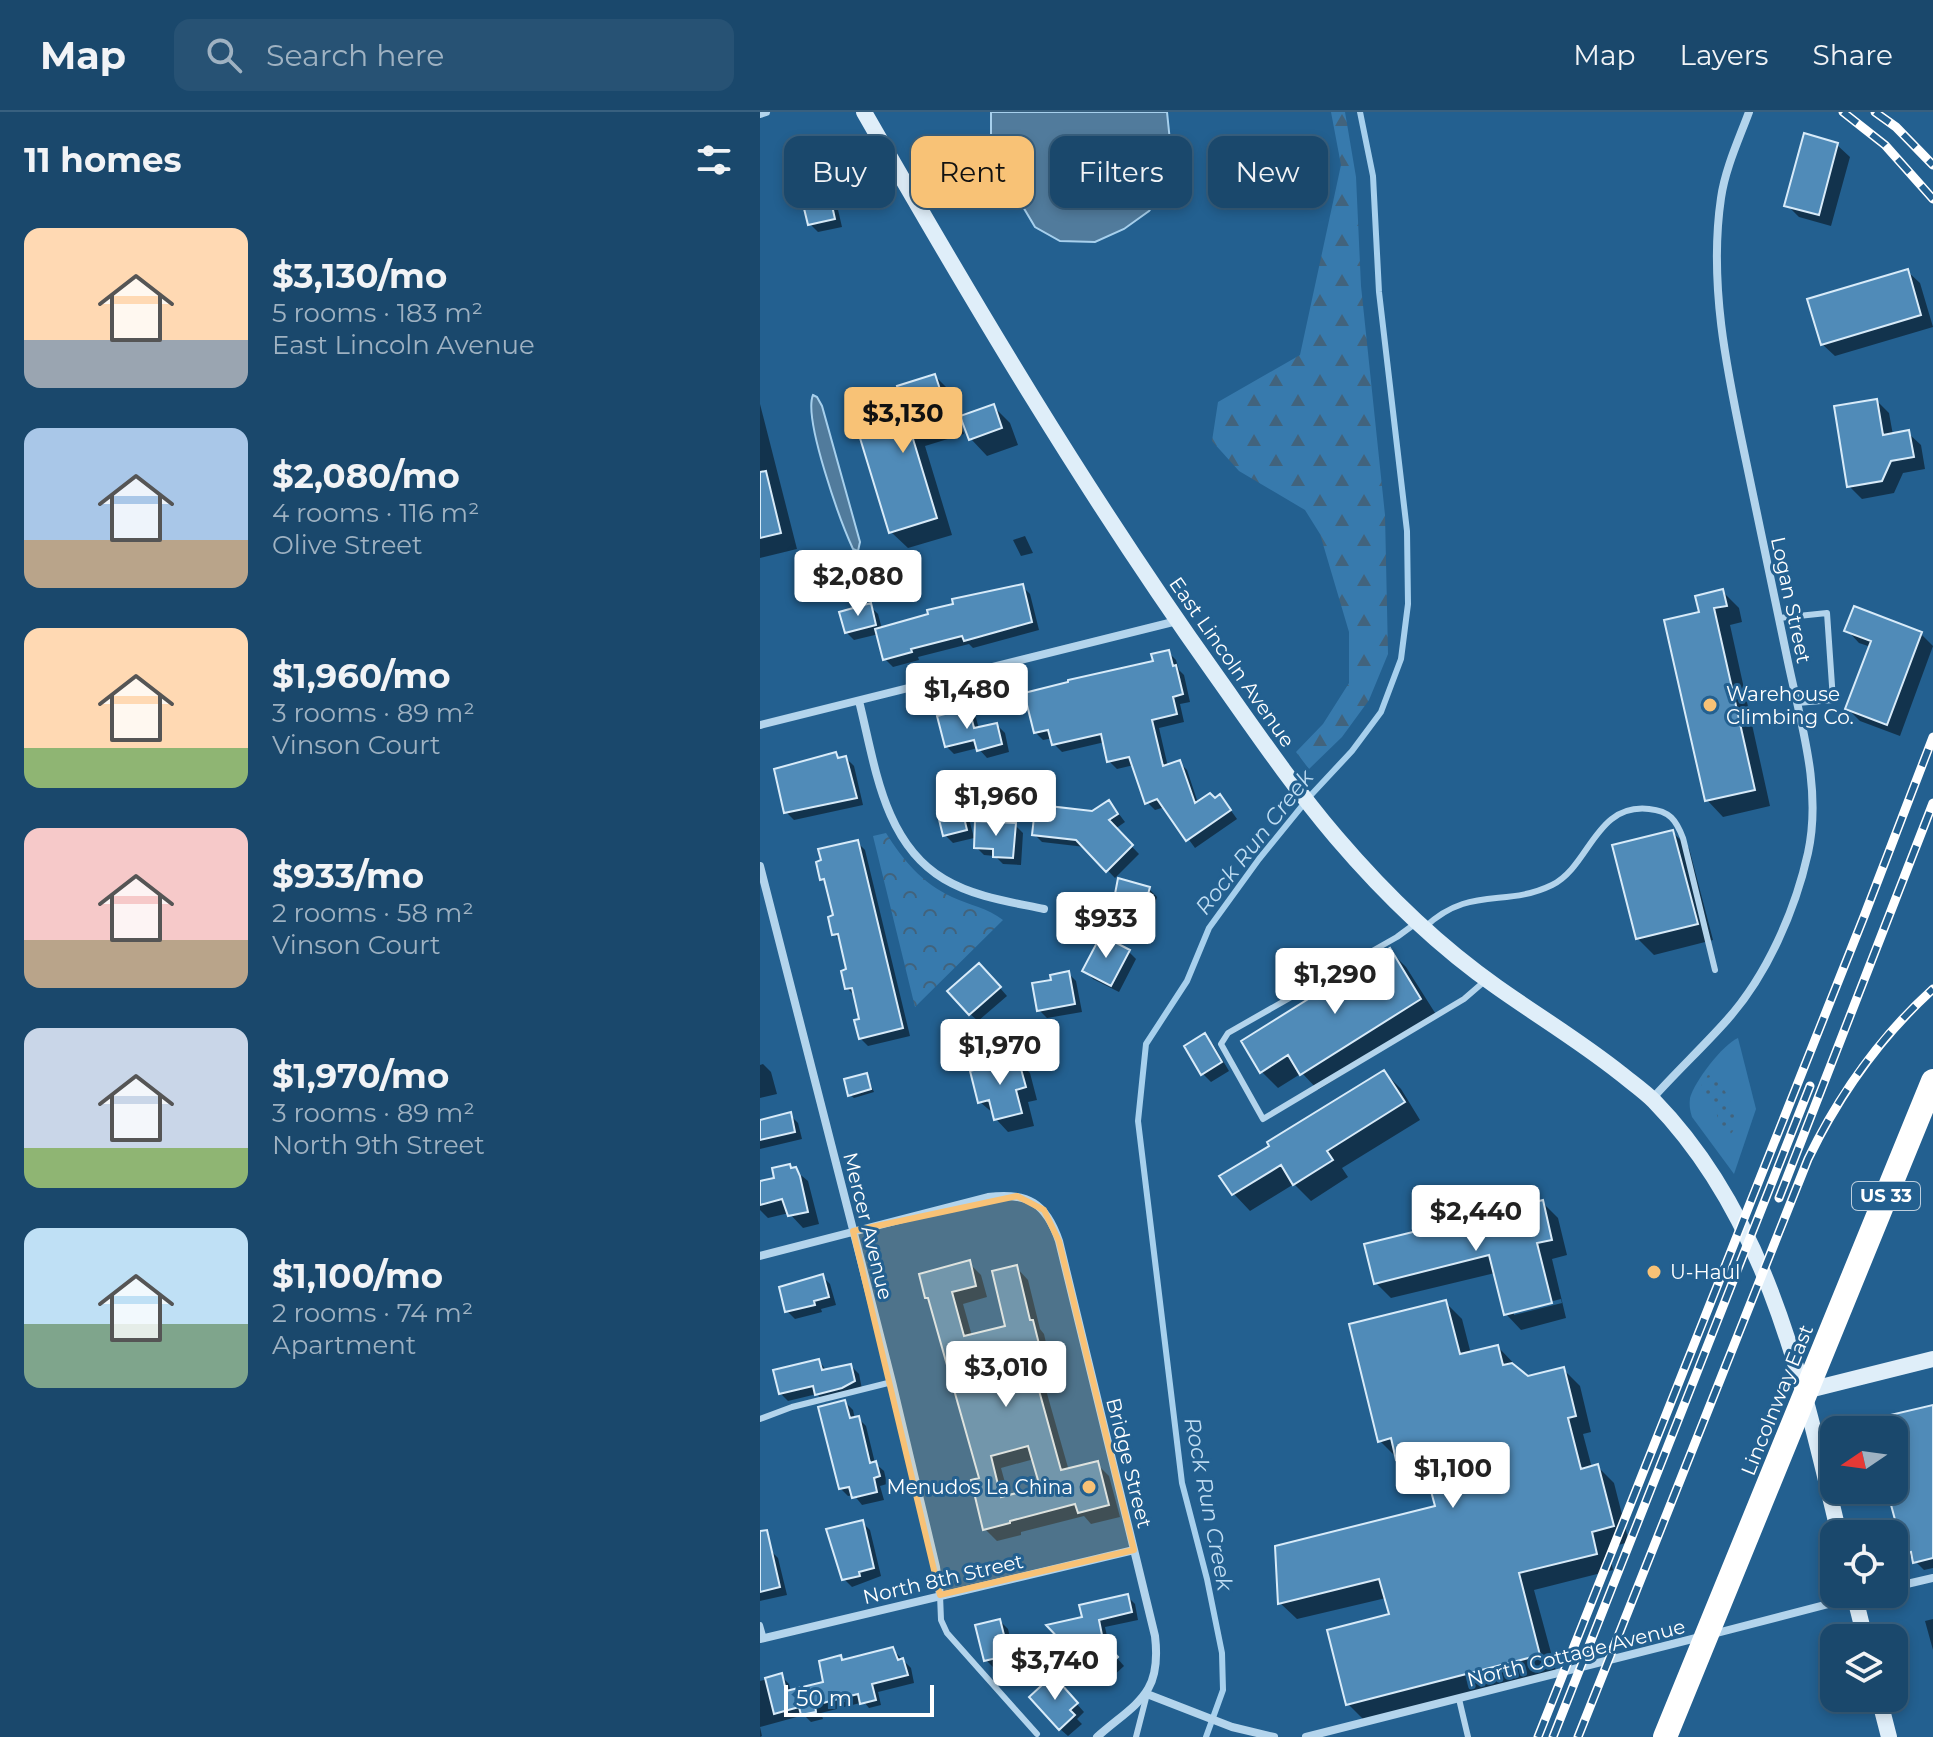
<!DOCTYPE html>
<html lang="en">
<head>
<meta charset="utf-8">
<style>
	:root { --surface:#1a486c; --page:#275274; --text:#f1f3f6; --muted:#9fb2c2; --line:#38607f; --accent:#f8c276 }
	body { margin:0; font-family:Montserrat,sans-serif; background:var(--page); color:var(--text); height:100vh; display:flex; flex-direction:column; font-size:30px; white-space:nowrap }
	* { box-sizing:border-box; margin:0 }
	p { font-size:26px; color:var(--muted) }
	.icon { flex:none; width:44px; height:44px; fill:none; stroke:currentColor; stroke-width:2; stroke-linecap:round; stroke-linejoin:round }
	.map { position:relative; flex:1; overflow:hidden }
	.side { display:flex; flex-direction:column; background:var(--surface); width:760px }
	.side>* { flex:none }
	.banner { position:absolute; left:24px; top:24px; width:760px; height:72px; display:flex; gap:16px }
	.needle { width:52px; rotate:257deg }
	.controls { position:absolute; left:1060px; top:1304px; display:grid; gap:16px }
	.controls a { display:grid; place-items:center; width:88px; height:88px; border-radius:16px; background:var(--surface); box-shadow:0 4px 12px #0003,0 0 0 2px var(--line); font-size:40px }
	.scale { position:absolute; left:24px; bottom:20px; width:150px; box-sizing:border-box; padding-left:8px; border:4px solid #fff; border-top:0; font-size:22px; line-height:28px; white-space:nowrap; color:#fff; -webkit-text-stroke:6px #236090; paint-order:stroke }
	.price { position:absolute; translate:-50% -68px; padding:0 18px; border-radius:8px; background:#fff; color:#222; font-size:26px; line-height:52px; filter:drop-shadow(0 2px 4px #0008) }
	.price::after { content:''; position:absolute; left:50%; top:48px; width:24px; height:18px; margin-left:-12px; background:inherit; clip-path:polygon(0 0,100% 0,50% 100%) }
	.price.current { background:var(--accent); color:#111 }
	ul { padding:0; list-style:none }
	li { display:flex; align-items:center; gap:24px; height:200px; padding:0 24px }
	li span { display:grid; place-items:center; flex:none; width:224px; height:160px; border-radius:16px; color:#555 }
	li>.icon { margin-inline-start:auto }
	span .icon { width:96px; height:96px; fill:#fffc; stroke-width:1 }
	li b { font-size:34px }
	h2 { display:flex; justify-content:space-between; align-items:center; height:96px; padding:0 24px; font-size:34px }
	.tag { padding:0 28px; border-radius:16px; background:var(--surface); box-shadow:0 4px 12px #0003,0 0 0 2px var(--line); font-size:28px; line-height:72px }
	.tag.current { background:var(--accent); color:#111 }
	header { display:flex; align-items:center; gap:48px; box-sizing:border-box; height:112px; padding:0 40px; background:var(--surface); border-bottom:2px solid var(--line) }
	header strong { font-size:38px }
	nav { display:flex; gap:44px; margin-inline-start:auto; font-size:28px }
	.search { width:560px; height:72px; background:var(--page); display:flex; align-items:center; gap:20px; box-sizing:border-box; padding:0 28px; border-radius:16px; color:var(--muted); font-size:30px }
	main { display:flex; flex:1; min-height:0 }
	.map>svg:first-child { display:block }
	.grass { fill:#377aad }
	.forest { fill:url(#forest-firs) }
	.park { fill:url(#park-crowns) }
	.garden { fill:url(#garden-dots) }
	.water { fill:#517b9c; stroke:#a7d0ed; stroke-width:2 }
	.shadow { fill:#0007; fill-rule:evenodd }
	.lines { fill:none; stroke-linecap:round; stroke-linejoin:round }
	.stream { stroke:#a7d0ed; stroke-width:6 }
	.building { fill:#508bb8; stroke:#d8ebf9; stroke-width:2; fill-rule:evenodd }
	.lane { stroke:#b3d4ec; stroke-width:6 }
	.street { stroke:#b3d4ec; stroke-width:8 }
	.secondary { stroke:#dfeef9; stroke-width:16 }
	.highway { stroke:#fff; stroke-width:24 }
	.rail-casing { stroke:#fff; stroke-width:9 }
	.rail { stroke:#236090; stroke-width:6; stroke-dasharray:18; stroke-linecap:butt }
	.marked { fill:#f8c276; fill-opacity:0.2; stroke:#f8c276; stroke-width:6; stroke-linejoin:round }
	.poi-dot { fill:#f8c276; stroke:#236090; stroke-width:3 }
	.labels { text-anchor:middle; stroke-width:6; stroke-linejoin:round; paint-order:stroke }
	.shield { fill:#236090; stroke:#bdcfde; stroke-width:2 }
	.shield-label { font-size:18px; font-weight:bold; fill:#fff }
	.street-label { font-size:20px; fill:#fff; stroke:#236090 }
	.poi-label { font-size:20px; fill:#fff; stroke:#236090; text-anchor:start }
	.water-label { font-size:22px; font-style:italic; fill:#bfddf3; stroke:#236090 }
</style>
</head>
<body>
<header>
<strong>Map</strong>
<div class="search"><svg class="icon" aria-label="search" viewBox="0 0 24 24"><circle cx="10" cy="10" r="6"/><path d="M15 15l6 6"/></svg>Search here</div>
<nav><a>Map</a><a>Layers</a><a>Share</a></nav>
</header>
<main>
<section class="side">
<h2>11 homes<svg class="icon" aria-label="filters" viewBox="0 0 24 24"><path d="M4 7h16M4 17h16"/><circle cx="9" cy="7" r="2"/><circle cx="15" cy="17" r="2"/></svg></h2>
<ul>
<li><span style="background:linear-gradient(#ffd9b3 70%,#9aa5b1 0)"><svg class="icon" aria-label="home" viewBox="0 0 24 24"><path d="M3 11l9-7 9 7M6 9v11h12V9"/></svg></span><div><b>$3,130/mo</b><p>5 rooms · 183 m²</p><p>East Lincoln Avenue</p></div></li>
<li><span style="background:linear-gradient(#a9c7e8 70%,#b9a48a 0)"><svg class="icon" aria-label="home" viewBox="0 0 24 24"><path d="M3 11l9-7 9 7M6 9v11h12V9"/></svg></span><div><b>$2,080/mo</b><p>4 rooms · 116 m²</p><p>Olive Street</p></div></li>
<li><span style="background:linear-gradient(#ffd9b3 75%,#8fb573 0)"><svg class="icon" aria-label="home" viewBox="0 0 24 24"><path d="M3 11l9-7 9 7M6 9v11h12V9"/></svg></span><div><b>$1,960/mo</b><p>3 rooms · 89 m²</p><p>Vinson Court</p></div></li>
<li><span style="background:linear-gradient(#f6c9c9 70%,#b9a48a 0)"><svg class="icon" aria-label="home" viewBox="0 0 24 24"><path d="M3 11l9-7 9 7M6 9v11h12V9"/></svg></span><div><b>$933/mo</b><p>2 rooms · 58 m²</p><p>Vinson Court</p></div></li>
<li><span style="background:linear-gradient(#c9d6e8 75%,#8fb573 0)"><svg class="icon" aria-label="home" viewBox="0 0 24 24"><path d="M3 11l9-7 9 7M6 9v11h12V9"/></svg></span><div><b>$1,970/mo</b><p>3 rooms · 89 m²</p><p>North 9th Street</p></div></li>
<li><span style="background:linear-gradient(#bfe0f5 60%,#7fa58c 0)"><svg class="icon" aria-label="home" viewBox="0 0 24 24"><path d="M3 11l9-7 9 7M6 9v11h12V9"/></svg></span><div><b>$1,100/mo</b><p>2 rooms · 74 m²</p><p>Apartment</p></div></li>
</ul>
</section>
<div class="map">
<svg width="1173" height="1625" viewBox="0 0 1173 1625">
	<defs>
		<pattern id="forest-firs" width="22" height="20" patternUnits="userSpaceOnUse" patternTransform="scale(2)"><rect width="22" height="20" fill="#377aad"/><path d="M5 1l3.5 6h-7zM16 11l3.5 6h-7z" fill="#42637c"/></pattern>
		<pattern id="park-crowns" width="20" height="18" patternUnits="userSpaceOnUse" patternTransform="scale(2)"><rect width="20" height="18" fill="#377aad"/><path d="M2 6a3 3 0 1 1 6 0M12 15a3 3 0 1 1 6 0" fill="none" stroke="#42637c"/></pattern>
		<pattern id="garden-dots" width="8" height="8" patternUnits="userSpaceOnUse" patternTransform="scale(2)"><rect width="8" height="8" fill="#377aad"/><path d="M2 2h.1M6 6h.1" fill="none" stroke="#42637c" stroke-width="1.8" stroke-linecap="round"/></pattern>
	</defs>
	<rect width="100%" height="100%" fill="#236090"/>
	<!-- grass -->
	<path class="grass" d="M978,926L996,997L974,1062L932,1005C930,999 929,993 930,986C934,970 963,932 978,926Z"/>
	<!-- forest -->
	<path class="forest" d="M571,0H585L596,65L601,174L625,403L628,542L609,588L582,625L549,657L536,640L563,612L589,571V520L560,422L545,398L479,359L452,329L458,290L540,243L581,53Z"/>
	<!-- park -->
	<path class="park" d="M126,721C143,748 162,771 192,785C209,793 228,796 243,808L155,895L113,724Z"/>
	<!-- garden -->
	<path class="garden" d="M948,963C962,966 976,998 978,1013L969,1024L960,1015L956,999L941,974Z"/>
	<!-- water -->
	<path class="water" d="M231,0H407L412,49L406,77L389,99L364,117L335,130L300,129L275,115L253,78L231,23Z
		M53,283L57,285L62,294L100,430L98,439L93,437C81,411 43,307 53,283Z"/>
	<!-- shadow -->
	<path class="shadow" d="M1077,33L1090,45L1071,114L1039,105L1027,93Z
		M61,51L69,59L82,115L58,120L50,112Z
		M1147,159L1160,171L1173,215L1075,244L1062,232Z
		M175,264L192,281L199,306L233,294L250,311L258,333L227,344L211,327L203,306L200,308L204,322L165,334L192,423L148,436L131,420L147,299Z
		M1117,289L1129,301L1133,323L1148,321L1161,333L1165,357L1143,361L1134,381L1102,387L1089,374Z
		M0,292L37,437L0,446Z
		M265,424L273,441L261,444L253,428Z
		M262,474L270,482L279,518L213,536L209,532L158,545L159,548L133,555L125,547L119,522L94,528L86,520L110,494L118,502L122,517Z
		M963,480L979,496L982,510L970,513L1010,694L963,705L947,688L941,501Z
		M1087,518L1161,522L1173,534L1140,624L1100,609L1087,596L1111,535L1099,531Z
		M408,540L416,548L419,558L424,563L430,590L420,592L424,610L399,616L408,655L420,651L427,658L438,691L455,688L467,693L477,707L435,736L405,695L395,698L387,690L374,653L357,657L349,649L345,630L302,640L294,632L293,626L283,628L275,620L395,550Z
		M208,598L216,606L219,617L237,613L245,621L249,640L227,646L218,636L194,642L186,634Z
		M76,642L81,648L86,646L94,654L103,693L34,708L26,700Z
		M282,662L290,670L295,697L333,701L349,690L356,698L365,710L355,717L379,742L355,766L325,735L282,730L274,722Z
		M200,695L208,703L214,726L193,731L185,723Z
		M255,713L263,721L261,753L243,752L235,744L224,743L216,735Z
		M912,720L929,736L953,828L894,843L877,826Z
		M97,730L105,738L150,924L108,934L100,926L102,908L95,884L87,876L88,859L82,830L74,822L75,805L68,774L62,767L63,750Z
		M389,777L397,785L388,818L361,811L353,803Z
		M368,839L376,847L359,880L333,867L325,859Z
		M630,839L646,855L677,904L558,978L542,961L518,976L502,960Z
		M227,861L247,884L218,909L210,902Z
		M308,861L316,869L322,900L287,906L279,898L293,869Z
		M445,924L453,932L469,959L451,970L443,962Z
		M258,949L270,961L277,988L268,990L274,1014L248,1020L236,1007L234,1002L220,990Z
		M3,952L11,960L17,982L0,986V953Z
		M624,960L641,977L660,1008L582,1056L588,1065L551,1089L534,1072L490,1099L474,1082L462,1065Z
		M106,963L114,980L94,986L90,983Z
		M30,1003L38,1011L42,1027L0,1037V1010Z
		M30,1054L48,1069L59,1112L43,1116L29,1101L8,1106L0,1098V1071L17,1067Z
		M782,1090L798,1106L807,1143L792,1147L806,1206L761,1218L746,1202L735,1161L631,1186L616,1171ZM801,1187L802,1191L754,1203V1199Z
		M209,1151L221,1163L227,1185L203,1192L212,1224L248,1216L256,1155L268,1168L280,1217L284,1222L289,1244L222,1260L227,1279L274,1266L286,1278L309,1359L337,1352L349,1364L360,1405L331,1412L324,1404L261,1420V1423L237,1429L225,1417L221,1367L171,1190L167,1185ZM274,1347L282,1377L249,1385L241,1356Z
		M62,1164L70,1172L76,1193L61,1197L62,1200L35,1207L27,1199Z
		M685,1190L702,1207L711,1242L738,1235L768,1266L803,1257L820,1274L831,1320L823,1322L832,1356L838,1355L854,1371L869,1430L848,1436L853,1458L774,1478L796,1559L605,1609L588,1592L631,1503L626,1486L537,1507L520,1491L677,1396L668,1360L655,1364L620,1329Z
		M59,1249L67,1259L91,1254L99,1262L102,1277L65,1290L57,1282L28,1289L20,1281Z
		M85,1290L93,1298L95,1307L98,1306L106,1314L115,1351L124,1359L127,1372L120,1374L124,1388L102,1393L94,1383L88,1384L80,1376Z
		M1173,1295V1456L1164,1458L1146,1440L1130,1378H1134V1318H1105Z
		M102,1410L110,1418L121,1464L92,1475L84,1467Z
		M10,1438L18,1446L27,1483L0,1489V1440Z
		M367,1484L375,1492L378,1508L345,1515L350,1538L364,1554L351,1566L333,1547L326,1553L290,1514L324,1506Z
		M1173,1507V1538L1165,1509Z
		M240,1509L248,1517L256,1551L234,1556L226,1548Z
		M132,1537L151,1556L154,1571L118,1580L121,1593L109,1596L104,1590L61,1601L63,1607L51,1610L44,1603L0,1615L2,1624L0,1625V1569L21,1564L29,1572L31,1580L66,1571L80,1546L84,1549Z
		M301,1574L324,1600L317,1607L322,1612L308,1624L300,1617Z"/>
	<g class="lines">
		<!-- stream -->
		<path class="stream" d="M446,1625L463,1578L462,1541L447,1467L422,1371L378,1009L386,932L427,869L449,816L499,747L551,683L592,639L621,600L641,547L648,492L647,419L619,180L613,64L600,0"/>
	</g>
	<!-- building -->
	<path class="building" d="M1044,21L1078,31L1059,103L1024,94Z
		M62,48L75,107L48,113L34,55Z
		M1148,157L1161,203L1061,233L1047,187Z
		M175,262L189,305L150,317L177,406L129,421L96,313L145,298L137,274Z
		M1117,287L1123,323L1149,318L1154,345L1131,349L1122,369L1087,375L1074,294Z
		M234,292L242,316L209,328L200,304Z
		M6,359L21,421L0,426V360Z
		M263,472L272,510L204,529L202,524L151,537L152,540L123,548L115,517L168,502L167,498L193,492L192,487Z
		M963,477L967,494L954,496L995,678L945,689L904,508L939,500L935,484Z
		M111,491L116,513L85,521L79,500Z
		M1094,494L1162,520L1127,613L1085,597L1111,529L1084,519Z
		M409,538L413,554L416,553L423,582L413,585L417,602L392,608L403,654L420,648L435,691L450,681L455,686L460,682L471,698L426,729L397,687L385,692L369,645L347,650L341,622L292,633L288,618L274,621L264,581L308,570V568L393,549L391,542Z
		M209,596L214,616L237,611L242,632L217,639L214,628L185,635L177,604Z
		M76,640L78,646L86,644L97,686L24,701L14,657Z
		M283,660L289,694L332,699L349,688L358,702L349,708L373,733L346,760L316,728L272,723L279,661Z
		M201,693L207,718L183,724L177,699Z
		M215,709L256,711L253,746L233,745V737L214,736Z
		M913,718L938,812L876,827L852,733Z
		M98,728L143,916L99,927L94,908L99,907L92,876L85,877L81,859L86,857L78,822L72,823L68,805L73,803L64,767L60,768L56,750L61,748L58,737Z
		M358,766L390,775L380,812L351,803Z
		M341,823L370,838L351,874L322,859Z
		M630,836L661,887L540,963L528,943L500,961L481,929Z
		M219,851L241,875L209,903L187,879Z
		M309,859L315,892L277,899L272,871L291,868L290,863Z
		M445,921L462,950L441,963L424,934Z
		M258,946L266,975L256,978L262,1001L234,1008L229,988L218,991L210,959Z
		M624,958L645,990L567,1039L573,1048L533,1073L521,1053L472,1083L459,1064L509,1034L507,1030Z
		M107,961L111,977L88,984L84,967Z
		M31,1000L35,1020L0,1028V1008Z
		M30,1052L31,1056L36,1055L40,1064L48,1100L28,1104L22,1087L0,1093V1069L14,1066L12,1056Z
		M783,1088L792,1128L777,1131L792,1191L744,1203L729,1143L614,1172L604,1132Z
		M210,1148L216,1174L192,1180L204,1224L245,1214L232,1159L257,1153L270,1208H273L279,1232L211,1248L220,1279L275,1264L301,1358L338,1349L349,1393L318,1401L315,1392L250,1409V1411L223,1418L211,1368L219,1366L168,1186H165L159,1162ZM268,1334L280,1375L241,1385L231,1344Z
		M63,1162L69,1185L54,1189L55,1193L25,1200L19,1175Z
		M686,1188L700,1242L738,1233L743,1253L752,1251L768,1264L804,1255L816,1304L808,1306L821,1357L838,1352L854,1414L832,1420L837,1442L759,1461L780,1543L586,1593L567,1518L629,1502L619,1467L518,1492L515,1434L675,1394L661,1342L636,1348L631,1326L618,1330L589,1212Z
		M59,1247L62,1258L91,1252L95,1269L82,1276L55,1283L53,1274L19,1282L13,1258Z
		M85,1288L90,1306L99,1304L110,1351L116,1349L120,1364L114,1366L117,1380L92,1386L89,1375L79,1377L58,1295Z
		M1173,1293V1446L1153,1451L1151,1440L1144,1441L1127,1378H1134V1318H1092V1312Z
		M103,1408L114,1456L99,1460L100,1464L82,1468L66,1417Z
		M7,1418L20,1475L0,1480V1419Z
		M368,1482L372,1500L339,1508L343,1528L358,1545L342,1560L325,1541L317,1546L286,1513L322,1505L319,1493Z
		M240,1507L249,1543L224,1549L215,1513Z
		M133,1535L138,1548L143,1546L148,1563L112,1572L116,1588L100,1592L98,1582L55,1593L56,1600L41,1603L39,1595L14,1602L5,1566L22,1561L26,1579L63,1570L59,1549L81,1543L82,1548Z
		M293,1563L318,1591L310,1598L315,1603L299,1618L269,1585Z"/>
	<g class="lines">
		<!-- lane -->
		<path class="lane" d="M1019,506L1067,501L1073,588L1037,591
			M656,811L637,825L468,921L461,932L503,1007L704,887L726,868
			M665,815C710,773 745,796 792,773C830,754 835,691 889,697C910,699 916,708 923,726L955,858
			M0,1307L32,1295L132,1270
			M180,1483L181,1508L187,1521L277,1622
			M0,1513L4,1527
			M699,1587L708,1625
			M376,1625L387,1582"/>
		<!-- street -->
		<path class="street" d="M0,2L6,0
			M99,589C115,652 123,731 184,767C214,785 251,790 284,797
			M0,613L417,509
			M0,754L132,1270L176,1455L180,1483
			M892,987C916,960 943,935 967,908C1007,863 1035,799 1048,741C1062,677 1041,612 1028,550C1014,483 1000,416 986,349C968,263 948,174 961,86C965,57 979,27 989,0
			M0,1144L228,1085C268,1080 286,1091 299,1129L395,1524C402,1583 377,1590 337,1625
			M1134,1475L1173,1466
			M953,1522L1107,1482
			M0,1527L374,1438
			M387,1582L472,1615L514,1625
			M546,1625L940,1525"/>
		<!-- secondary -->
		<path class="secondary" d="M104,0C214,192 326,381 455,562C494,617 532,673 576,725C623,780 677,833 737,875C778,904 821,930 860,961C871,970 884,979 894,989C1008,1106 1042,1269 1079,1422
			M1045,1279L1173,1247
			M1094,1482L1105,1526
			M1119,1586L1129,1625"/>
		<!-- highway -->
		<path class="highway" d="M905,1625L1173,969"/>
		<!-- rail casing -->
		<g class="rail-casing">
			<path id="rail" d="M1083,0L1125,33L1173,87
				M1115,0L1136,15L1173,53
				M1019,1086L1173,691
				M778,1625L1105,802L1173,625
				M793,1625L1050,974
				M818,1625L1048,1047C1080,981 1119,926 1173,877"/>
		</g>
		<!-- rail -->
		<use href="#rail" class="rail"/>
	</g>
	<!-- marked area -->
	<path class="marked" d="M257,1084L284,1098L299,1129L374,1438L180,1483L93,1119Z"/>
	<!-- markers -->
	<g class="poi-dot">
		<circle cx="950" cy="593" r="8"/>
		<circle cx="894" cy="1160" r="8"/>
		<circle cx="329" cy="1375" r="8"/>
	</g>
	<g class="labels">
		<!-- shield labels -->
		<rect class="shield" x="1092" y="1070" width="68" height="28" rx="6"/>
		<g class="shield-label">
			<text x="1126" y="1090">US 33</text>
		</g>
		<!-- street labels -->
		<g class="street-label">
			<text transform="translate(1031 488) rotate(78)" y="7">Logan Street</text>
			<text transform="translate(472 550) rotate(55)" y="7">East Lincoln Avenue</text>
			<text transform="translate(108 1114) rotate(76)" y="7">Mercer Avenue</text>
			<text transform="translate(1017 1288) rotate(-68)" y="7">Lincolnway East</text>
			<text transform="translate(369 1351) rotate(76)" y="7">Bridge Street</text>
			<text transform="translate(183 1467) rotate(-13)" y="7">North 8th Street</text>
			<text transform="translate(816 1541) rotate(-14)" y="7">North Cottage Avenue</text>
		</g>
		<!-- poi labels -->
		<g class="poi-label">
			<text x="966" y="589">Warehouse<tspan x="966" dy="23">Climbing Co.</tspan></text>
			<text x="910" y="1167">U-Haul</text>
			<text x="313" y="1382" text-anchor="end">Menudos La China</text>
		</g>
		<!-- water labels -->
		<g class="water-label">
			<text transform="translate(494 730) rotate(-52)" y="8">Rock Run Creek</text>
			<text transform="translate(449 1392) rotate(79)" y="8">Rock Run Creek</text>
		</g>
	</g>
</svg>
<div class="controls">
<a><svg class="needle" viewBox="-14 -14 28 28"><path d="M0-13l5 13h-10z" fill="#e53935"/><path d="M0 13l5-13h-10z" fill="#9fb2c2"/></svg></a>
<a><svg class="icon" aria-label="locate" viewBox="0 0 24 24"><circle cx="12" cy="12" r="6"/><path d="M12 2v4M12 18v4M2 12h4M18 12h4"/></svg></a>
<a><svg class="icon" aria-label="layers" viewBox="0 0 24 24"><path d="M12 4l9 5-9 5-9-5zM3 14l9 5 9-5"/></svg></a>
</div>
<div class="scale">50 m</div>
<b class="price current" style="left:143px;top:343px">$3,130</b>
<b class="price" style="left:98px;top:506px">$2,080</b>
<b class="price" style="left:207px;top:619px">$1,480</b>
<b class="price" style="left:236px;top:726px">$1,960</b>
<b class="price" style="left:346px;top:848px">$933</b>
<b class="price" style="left:575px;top:904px">$1,290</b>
<b class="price" style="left:240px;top:975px">$1,970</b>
<b class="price" style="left:716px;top:1141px">$2,440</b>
<b class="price" style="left:246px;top:1297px">$3,010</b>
<b class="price" style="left:693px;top:1398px">$1,100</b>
<b class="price" style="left:295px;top:1590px">$3,740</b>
<div class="banner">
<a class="tag">Buy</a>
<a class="tag current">Rent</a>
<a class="tag">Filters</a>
<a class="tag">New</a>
</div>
</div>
</main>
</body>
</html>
